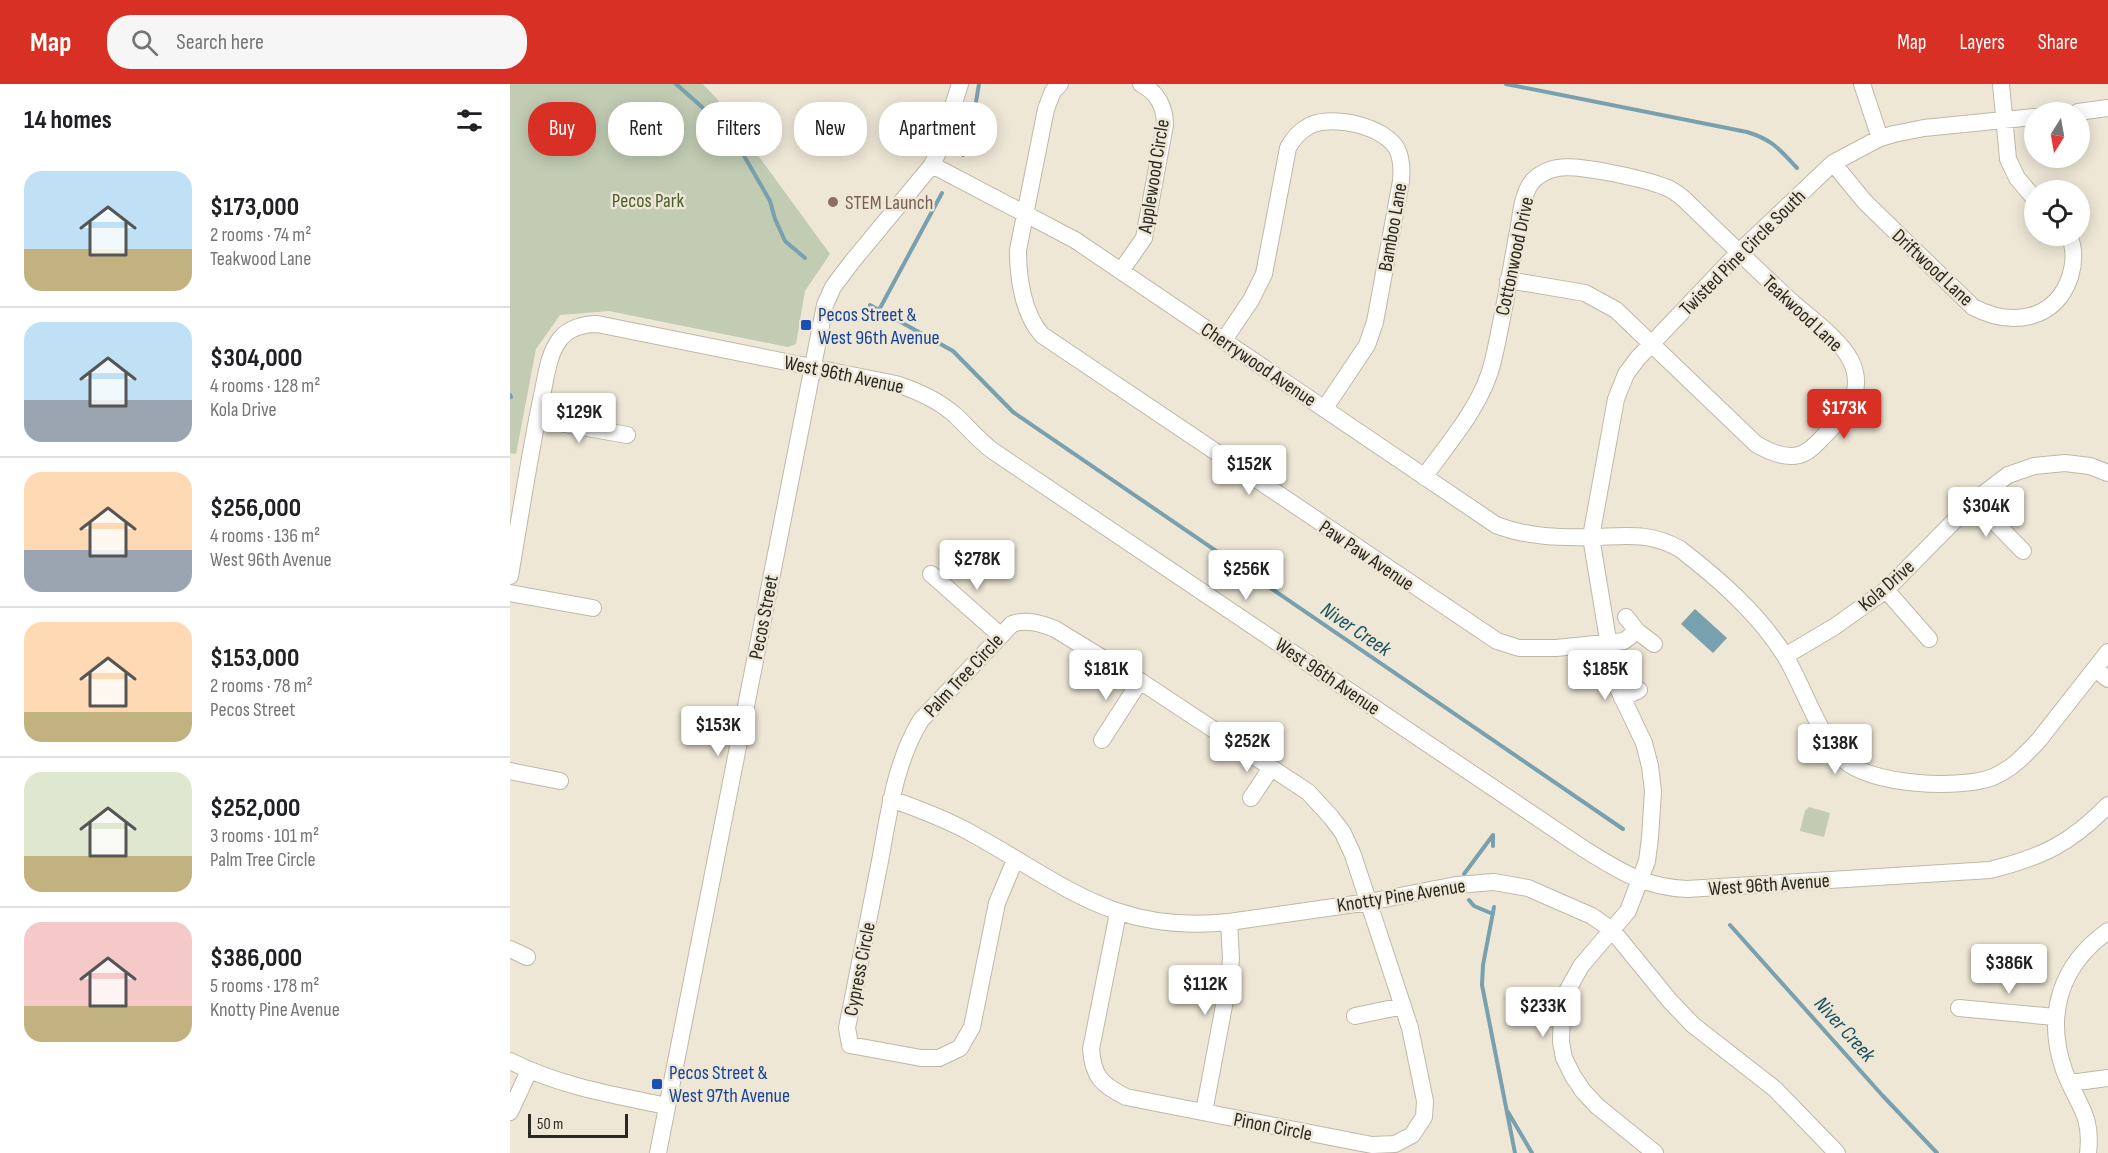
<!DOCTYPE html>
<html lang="en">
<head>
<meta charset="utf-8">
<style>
	:root { --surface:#fff; --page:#f6f6f6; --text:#202124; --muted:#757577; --line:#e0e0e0; --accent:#d93025 }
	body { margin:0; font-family:"Sofia Sans Condensed",sans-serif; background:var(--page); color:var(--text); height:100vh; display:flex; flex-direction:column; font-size:22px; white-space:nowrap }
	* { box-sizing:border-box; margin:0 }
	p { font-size:20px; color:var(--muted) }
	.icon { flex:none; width:33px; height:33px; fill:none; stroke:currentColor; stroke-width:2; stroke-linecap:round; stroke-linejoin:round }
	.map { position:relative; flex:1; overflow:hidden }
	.side { display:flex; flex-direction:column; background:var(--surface); width:510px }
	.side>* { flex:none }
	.top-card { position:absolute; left:18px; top:18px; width:570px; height:54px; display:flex; gap:12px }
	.needle { width:39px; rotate:191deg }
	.fabs { position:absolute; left:1514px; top:18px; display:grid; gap:12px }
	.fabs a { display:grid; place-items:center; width:66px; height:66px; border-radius:50%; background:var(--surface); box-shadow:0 3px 15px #0003; font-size:30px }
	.scale { position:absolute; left:18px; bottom:15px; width:100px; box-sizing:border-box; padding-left:6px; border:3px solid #2b2822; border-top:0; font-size:16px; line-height:21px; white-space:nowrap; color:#2b2822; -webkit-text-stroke:4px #eee7d6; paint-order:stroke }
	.price { position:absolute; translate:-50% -51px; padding:0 14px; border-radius:6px; background:#fff; color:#222; font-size:20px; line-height:39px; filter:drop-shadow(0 2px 3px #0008) }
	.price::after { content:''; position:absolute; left:50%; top:36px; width:18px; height:14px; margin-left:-9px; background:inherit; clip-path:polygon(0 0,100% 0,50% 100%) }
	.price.current { background:var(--accent); color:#fff }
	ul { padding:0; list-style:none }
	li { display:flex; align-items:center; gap:18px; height:150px; padding:0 24px }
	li+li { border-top:2px solid var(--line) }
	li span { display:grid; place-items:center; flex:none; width:168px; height:120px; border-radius:18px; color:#555 }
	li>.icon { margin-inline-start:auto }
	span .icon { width:72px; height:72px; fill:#fffc; stroke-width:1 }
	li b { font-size:26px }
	h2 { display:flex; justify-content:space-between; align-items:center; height:72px; padding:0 24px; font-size:26px }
	.pill { padding:0 21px; border-radius:24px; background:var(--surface); box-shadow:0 3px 15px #0003; font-size:21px; line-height:54px }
	.pill.current { background:var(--accent); color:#fff }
	header { display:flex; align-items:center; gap:36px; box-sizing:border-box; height:84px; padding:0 30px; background:var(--accent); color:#fff }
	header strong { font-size:28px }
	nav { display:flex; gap:33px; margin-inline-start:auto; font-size:21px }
	.search { width:420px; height:54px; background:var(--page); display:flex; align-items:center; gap:15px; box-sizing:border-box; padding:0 21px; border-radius:24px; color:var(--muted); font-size:22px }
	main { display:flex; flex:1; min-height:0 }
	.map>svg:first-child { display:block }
	.green { fill:#c1ccb3 }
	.water { fill:#78a0ae }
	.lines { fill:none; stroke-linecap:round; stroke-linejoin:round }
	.stream { stroke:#78a0ae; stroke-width:4 }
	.minor-casing { stroke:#bfb8a8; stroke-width:18 }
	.minor { stroke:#fff; stroke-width:16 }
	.education-dot { fill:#8d6e63; stroke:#eee7d6; stroke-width:2 }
	.transit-dot { fill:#1a4fb4; stroke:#eee7d6; stroke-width:2 }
	.labels { text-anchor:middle; stroke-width:5; stroke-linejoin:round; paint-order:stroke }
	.street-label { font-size:20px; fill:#2b2822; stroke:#eee7d6 }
	.park-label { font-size:20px; fill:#4b5f2c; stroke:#eee7d6 }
	.education-label { font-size:20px; fill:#785e54; stroke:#eee7d6; text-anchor:start }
	.transit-label { font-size:20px; fill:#164399; stroke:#eee7d6; text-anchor:start }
	.water-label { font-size:21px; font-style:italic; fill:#185060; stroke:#eee7d6 }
</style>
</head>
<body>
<header>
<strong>Map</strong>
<div class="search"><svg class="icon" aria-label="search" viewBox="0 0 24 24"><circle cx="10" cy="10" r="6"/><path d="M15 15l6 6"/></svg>Search here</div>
<nav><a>Map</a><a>Layers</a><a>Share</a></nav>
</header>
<main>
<section class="side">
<h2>14 homes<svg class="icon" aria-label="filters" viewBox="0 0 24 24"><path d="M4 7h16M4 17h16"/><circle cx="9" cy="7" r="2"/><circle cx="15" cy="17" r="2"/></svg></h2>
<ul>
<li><span style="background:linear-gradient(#bfe0f5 65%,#c2b280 0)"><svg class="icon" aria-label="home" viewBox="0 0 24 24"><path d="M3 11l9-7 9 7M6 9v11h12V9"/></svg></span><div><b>$173,000</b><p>2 rooms · 74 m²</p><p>Teakwood Lane</p></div></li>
<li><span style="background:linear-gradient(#bfe0f5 65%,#9aa5b1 0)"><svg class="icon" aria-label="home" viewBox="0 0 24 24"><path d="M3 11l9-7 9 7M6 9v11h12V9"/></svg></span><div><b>$304,000</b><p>4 rooms · 128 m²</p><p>Kola Drive</p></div></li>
<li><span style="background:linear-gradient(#ffd9b3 65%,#9aa5b1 0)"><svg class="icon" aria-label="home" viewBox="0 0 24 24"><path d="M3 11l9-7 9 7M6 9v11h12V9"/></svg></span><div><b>$256,000</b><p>4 rooms · 136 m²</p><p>West 96th Avenue</p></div></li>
<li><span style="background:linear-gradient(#ffd9b3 75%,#c2b280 0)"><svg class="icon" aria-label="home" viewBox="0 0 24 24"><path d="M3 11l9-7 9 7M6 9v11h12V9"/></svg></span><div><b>$153,000</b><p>2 rooms · 78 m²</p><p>Pecos Street</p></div></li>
<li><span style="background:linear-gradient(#dfe7d0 70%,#c2b280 0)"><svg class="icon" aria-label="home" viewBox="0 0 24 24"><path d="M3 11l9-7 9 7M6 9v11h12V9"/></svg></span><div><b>$252,000</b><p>3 rooms · 101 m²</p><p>Palm Tree Circle</p></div></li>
<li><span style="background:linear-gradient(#f6c9c9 70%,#c2b280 0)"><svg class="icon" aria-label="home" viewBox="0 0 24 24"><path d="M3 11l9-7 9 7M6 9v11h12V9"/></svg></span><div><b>$386,000</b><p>5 rooms · 178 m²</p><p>Knotty Pine Avenue</p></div></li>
</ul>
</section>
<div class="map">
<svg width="1598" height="1069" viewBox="0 0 1598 1069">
	<rect width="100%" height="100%" fill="#eee7d6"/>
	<!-- green -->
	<path class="green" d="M0,0H193L207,15L320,170L295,207L286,260L278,263L99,227L50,231L26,265L6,370L0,369Z
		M1299,723L1320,729L1314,753L1290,747L1295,727Z"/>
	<!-- water -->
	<path class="water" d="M1185,525L1217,554L1203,569L1171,540Z"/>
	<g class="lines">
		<!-- stream -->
		<path class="stream" d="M166,0L192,23L233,70L260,117L265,135L275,157L295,174
			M996,0L1237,48C1263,56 1269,65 1287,84
			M453,71L463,36L469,0
			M360,221L443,267L503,328L1113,745
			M369,226L432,109
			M0,311L1,313
			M983,762V751
			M954,790L983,751
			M959,816L964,822L983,830
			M984,823L973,881L972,901L1005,1069
			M1220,841L1372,1011L1427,1069
			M998,1028L1022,1069"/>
		<!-- minor casing -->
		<g class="minor-casing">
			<path id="minor" d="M550,0L543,7L536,25L508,166C508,194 513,230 532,251L987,557L1009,564H1046L1114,557L1127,547
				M1352,0L1370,54
				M1491,0L1498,75L1507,94L1524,114
				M1568,28L1598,24
				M1323,79L1355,118L1463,223C1501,243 1545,237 1560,193C1564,180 1565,164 1559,152
				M422,81L565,156L986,441C1017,453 1051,454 1084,453C1117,452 1140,448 1170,465C1209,495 1249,530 1275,572C1294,603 1308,651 1334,676C1360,701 1450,706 1483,693C1502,685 1515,671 1529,656L1598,568
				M611,187L634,154L655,41C655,23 647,8 631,0
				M714,256L741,216L754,190L778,64C783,54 791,46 801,41C824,31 874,42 887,65C892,75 892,86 891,97L865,238L857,261L815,324
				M27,335L117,351
				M914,393C940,357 973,320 983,277C993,234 1000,190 1008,147C1011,132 1012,112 1021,99C1027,91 1039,85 1048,84C1068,80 1135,95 1155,103C1162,105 1168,110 1174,115C1210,150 1246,185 1283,219C1300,234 1331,256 1341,277C1356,308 1335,331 1314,352C1307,359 1300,368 1289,371C1275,375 1258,367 1246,360L1106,226L1075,209L998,196
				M1464,417L1513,467
				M421,490L490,551
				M0,492C10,433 19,374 31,316C36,296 37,272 50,255C59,244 74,240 87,240L386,300C408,307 428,316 445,331C458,343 469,357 483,367L1074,765C1109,787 1134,803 1177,805L1480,786C1532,773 1560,760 1598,721
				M1376,506L1419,555
				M0,509L83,524
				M1116,533L1127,547L1144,560
				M1275,572L1324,543L1376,506L1464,417L1498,391L1524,382L1555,379L1580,382L1598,389
				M1585,585L1598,595
				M1112,614L1129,606
				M592,656L630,597
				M0,687L50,697
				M741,714L761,684
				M381,715C409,725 436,735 461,749C554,800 604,850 719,838L859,818L946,801L984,798L1018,804L1082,832L1102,846L1160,917L1183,941L1265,1005L1327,1069
				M505,776L487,819L462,943L450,964L429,974H411L340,961L337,944C348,888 359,832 370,777C379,729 385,678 411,636L502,540C516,535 530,539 545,545L630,597L798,708L821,733L833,749L843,771L900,944L915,1017L914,1033L902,1051L885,1060L862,1061L616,1013C592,1001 583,993 581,965L608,829
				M0,865L17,873
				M1449,924L1545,933
				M845,932L893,922
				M0,977C49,1002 103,1011 157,1022
				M1560,999L1598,994
				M0,1028L19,987
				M694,1028L719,895L721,875L719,838
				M148,1069L315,221L323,203L341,179L422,81L429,66L450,0
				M1145,1069L1087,1022L1073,1007L1063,992L1054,974L1051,958L1052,925L1055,911L1071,882L1118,827L1137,777L1140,754L1143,707L1140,682L1134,659L1105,598L1081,453L1106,315L1116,290L1128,274L1228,169L1323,79L1370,54L1384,50L1414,44L1524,33
				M1578,1069C1583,1030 1566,1019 1554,986C1535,931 1550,881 1598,847"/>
		</g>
		<!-- minor -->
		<use href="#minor" class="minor"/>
	</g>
	<!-- markers -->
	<circle class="education-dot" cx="323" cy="118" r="6"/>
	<g class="transit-dot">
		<rect x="290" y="235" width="12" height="12" rx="3"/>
		<rect x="141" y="994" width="12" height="12" rx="3"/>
	</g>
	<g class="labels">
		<!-- street labels -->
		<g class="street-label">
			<text transform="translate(643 92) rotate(-81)" y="7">Applewood Circle</text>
			<text transform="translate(882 143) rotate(-80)" y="7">Bamboo Lane</text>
			<text transform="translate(1232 168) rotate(-45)" y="7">Twisted Pine Circle South</text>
			<text transform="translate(1004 172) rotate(-78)" y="7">Cottonwood Drive</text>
			<text transform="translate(1423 183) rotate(43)" y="7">Driftwood Lane</text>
			<text transform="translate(1293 229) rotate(43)" y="7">Teakwood Lane</text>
			<text transform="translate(749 280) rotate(34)" y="7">Cherrywood Avenue</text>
			<text transform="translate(334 290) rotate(12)" y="7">West 96th Avenue</text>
			<text transform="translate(857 471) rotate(34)" y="7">Paw Paw Avenue</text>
			<text transform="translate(1376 501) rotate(-41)" y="7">Kola Drive</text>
			<text transform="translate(253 533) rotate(-79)" y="7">Pecos Street</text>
			<text transform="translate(453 591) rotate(-47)" y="7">Palm Tree Circle</text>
			<text transform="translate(818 592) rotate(34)" y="7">West 96th Avenue</text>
			<text transform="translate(1259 800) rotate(-4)" y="7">West 96th Avenue</text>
			<text transform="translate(891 811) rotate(-9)" y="7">Knotty Pine Avenue</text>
			<text transform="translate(349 885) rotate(-79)" y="7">Cypress Circle</text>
			<text transform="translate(763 1042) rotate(11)" y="7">Pinon Circle</text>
		</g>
		<!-- park labels -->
		<g class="park-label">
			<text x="138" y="123">Pecos Park</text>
		</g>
		<!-- education labels -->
		<g class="education-label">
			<text x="335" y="125">STEM Launch</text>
		</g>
		<!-- transit labels -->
		<g class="transit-label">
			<text x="308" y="237">Pecos Street &amp;<tspan x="308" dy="23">West 96th Avenue</tspan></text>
			<text x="159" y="995">Pecos Street &amp;<tspan x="159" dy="23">West 97th Avenue</tspan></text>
		</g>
		<!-- water labels -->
		<g class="water-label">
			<text transform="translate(846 545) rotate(34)" y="7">Niver Creek</text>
			<text transform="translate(1335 945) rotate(48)" y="7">Niver Creek</text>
		</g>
	</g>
</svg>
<div class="fabs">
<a><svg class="needle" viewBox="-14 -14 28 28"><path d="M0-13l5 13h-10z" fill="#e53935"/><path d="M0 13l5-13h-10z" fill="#757577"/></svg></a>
<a><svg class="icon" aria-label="locate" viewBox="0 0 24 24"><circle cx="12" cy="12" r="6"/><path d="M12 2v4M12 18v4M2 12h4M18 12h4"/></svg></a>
</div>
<div class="scale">50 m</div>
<b class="price current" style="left:1334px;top:356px">$173K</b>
<b class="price" style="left:69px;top:360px">$129K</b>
<b class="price" style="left:739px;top:412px">$152K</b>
<b class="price" style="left:1476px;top:454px">$304K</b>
<b class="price" style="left:467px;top:507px">$278K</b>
<b class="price" style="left:736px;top:517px">$256K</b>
<b class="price" style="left:596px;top:617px">$181K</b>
<b class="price" style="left:1095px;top:617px">$185K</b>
<b class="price" style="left:208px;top:673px">$153K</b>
<b class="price" style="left:737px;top:689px">$252K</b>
<b class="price" style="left:1325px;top:691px">$138K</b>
<b class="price" style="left:1499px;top:911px">$386K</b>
<b class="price" style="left:695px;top:932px">$112K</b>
<b class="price" style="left:1033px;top:954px">$233K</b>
<div class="top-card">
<a class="pill current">Buy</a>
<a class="pill">Rent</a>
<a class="pill">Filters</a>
<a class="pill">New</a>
<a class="pill">Apartment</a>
</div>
</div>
</main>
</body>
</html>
